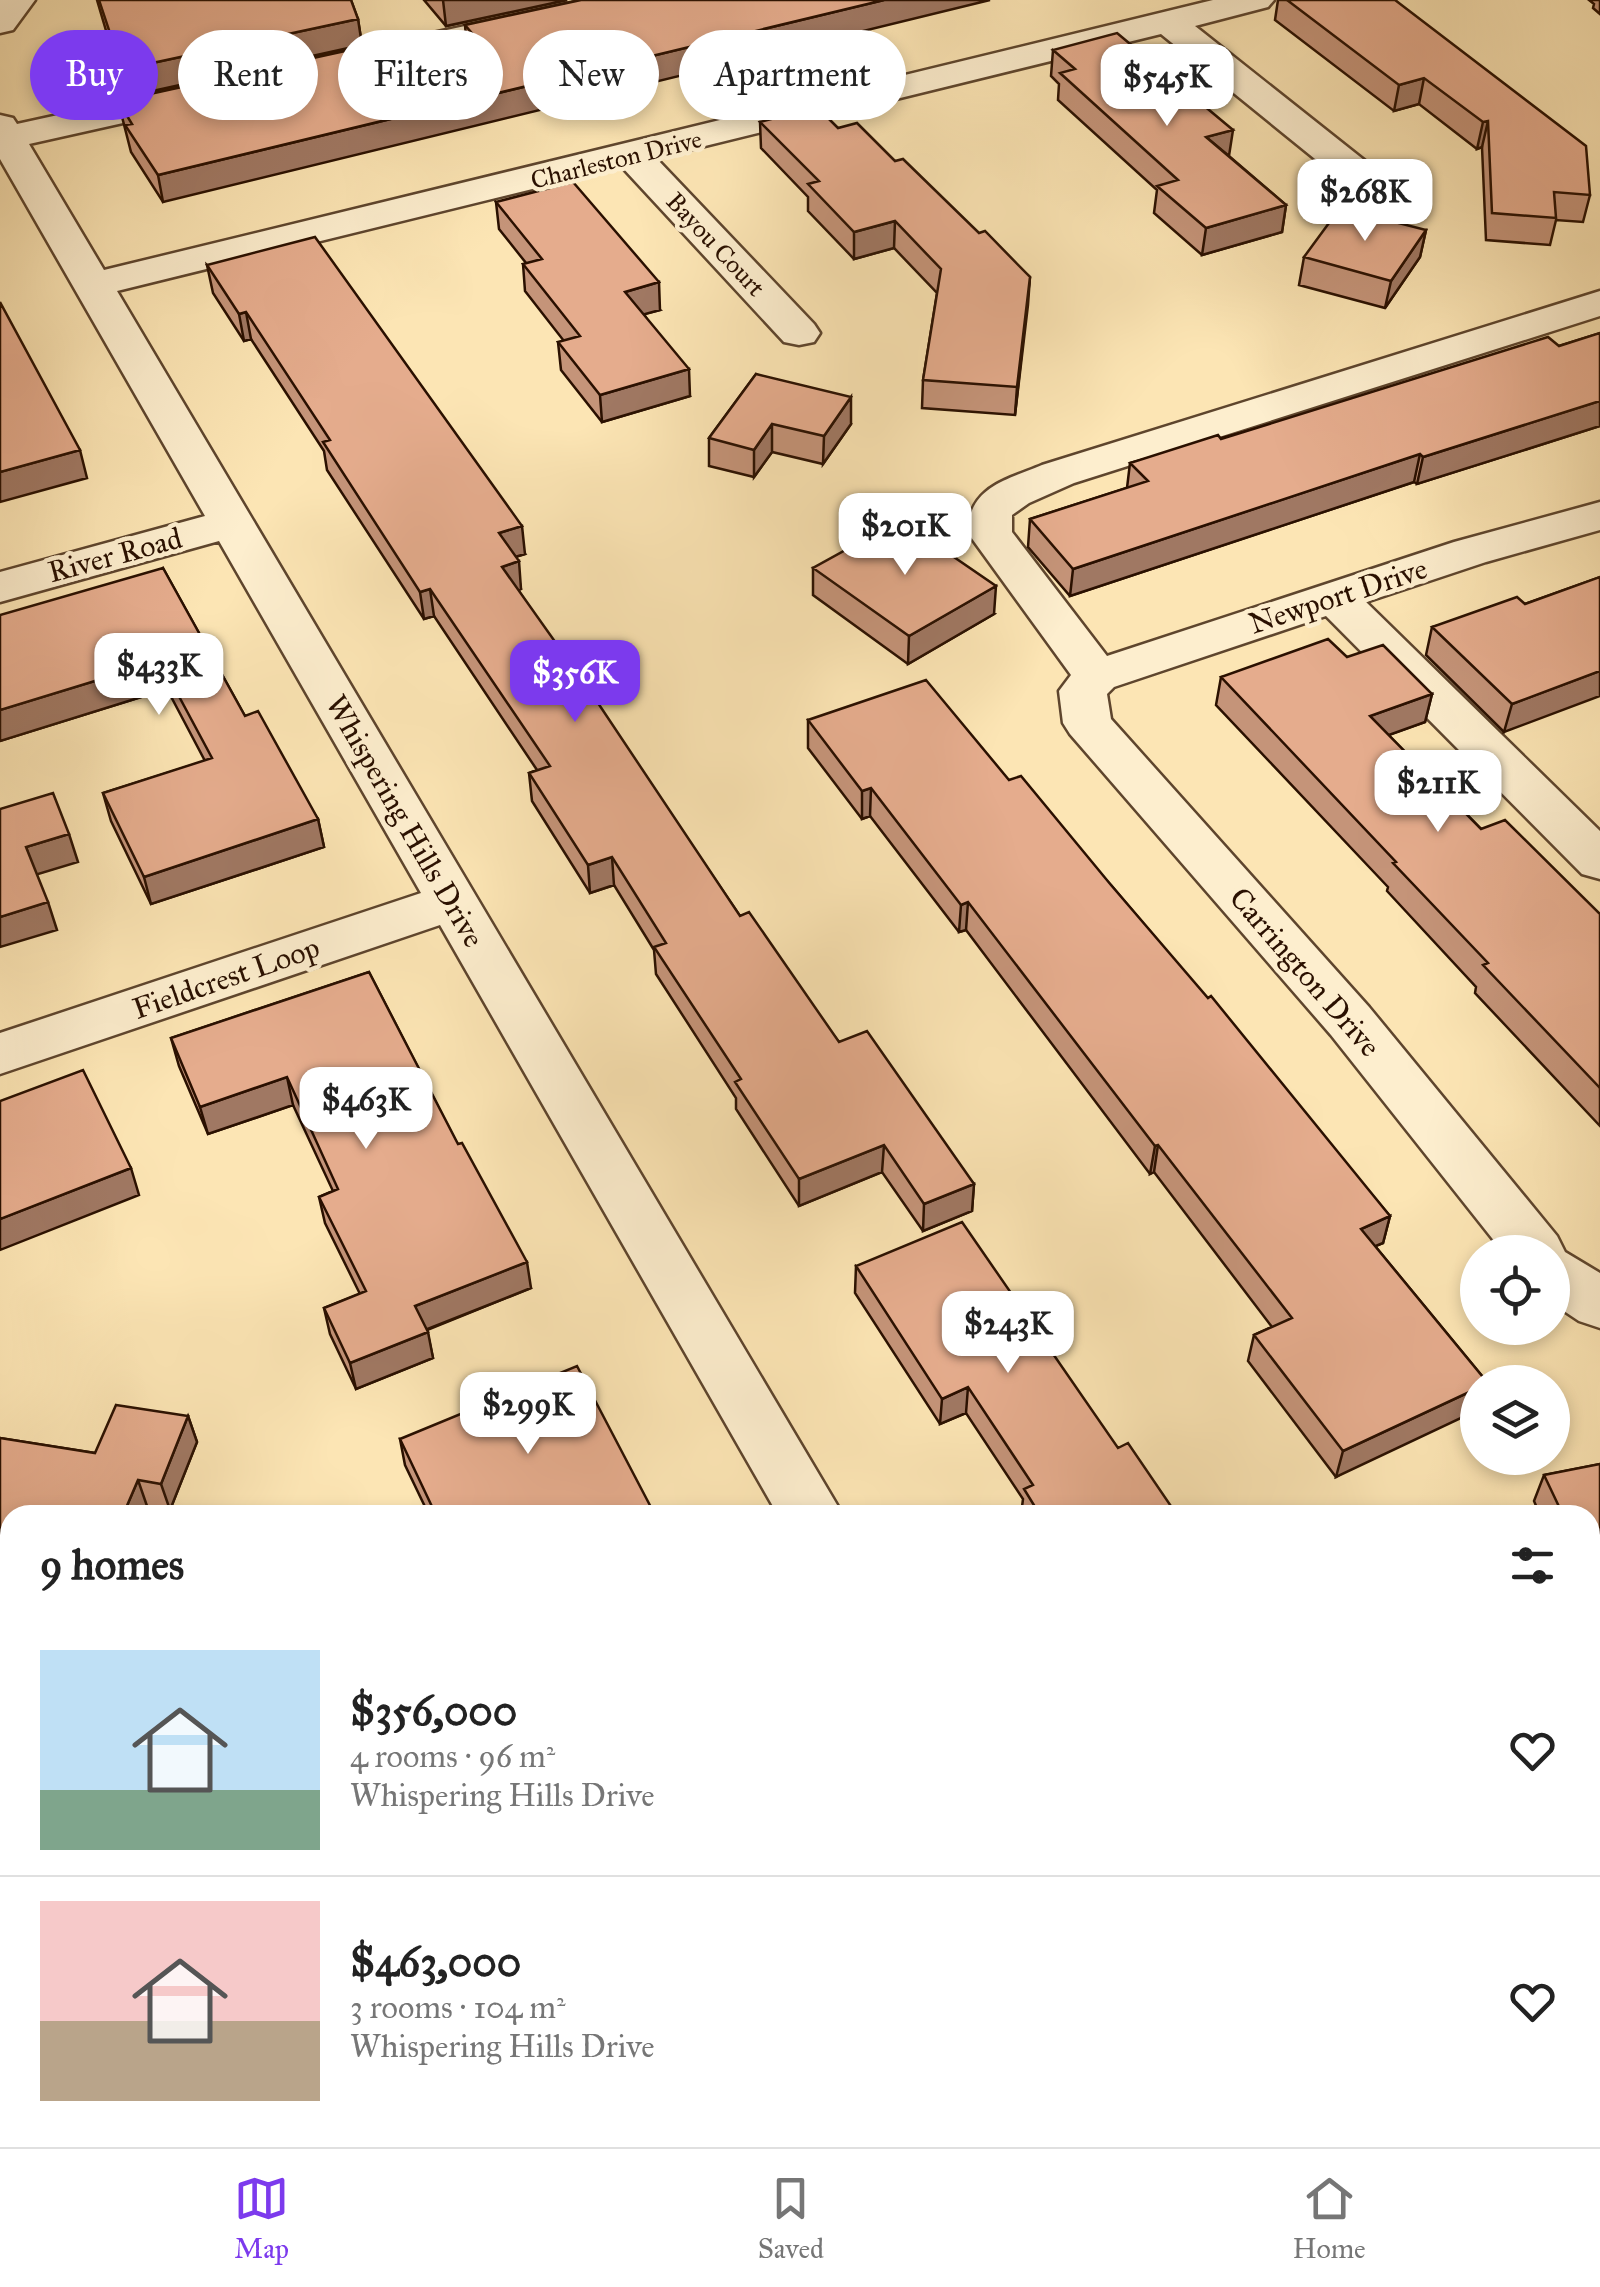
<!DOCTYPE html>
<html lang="en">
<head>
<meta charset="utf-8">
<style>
	:root { --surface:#fff; --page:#f6f6f6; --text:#222; --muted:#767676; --line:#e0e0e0; --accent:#7c3aed }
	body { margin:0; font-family:"IM FELL Great Primer",serif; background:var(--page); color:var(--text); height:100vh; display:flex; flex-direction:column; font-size:38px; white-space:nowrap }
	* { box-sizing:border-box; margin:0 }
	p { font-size:32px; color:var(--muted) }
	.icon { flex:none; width:55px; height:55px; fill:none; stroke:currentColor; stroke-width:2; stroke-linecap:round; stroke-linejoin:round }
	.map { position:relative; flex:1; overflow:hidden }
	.details { position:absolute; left:0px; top:1505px; width:1600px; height:642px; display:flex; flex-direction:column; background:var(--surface); border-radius:30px 30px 0 0; box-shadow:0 5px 15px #0003 }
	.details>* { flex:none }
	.hud { position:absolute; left:30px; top:30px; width:1000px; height:90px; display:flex; gap:20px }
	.controls { position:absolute; left:1460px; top:1235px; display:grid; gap:20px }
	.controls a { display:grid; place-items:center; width:110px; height:110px; border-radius:50%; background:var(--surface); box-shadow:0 5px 15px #0003; font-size:50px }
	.price { position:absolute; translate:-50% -85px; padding:0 22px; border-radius:20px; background:#fff; color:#222; font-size:32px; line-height:65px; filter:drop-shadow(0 2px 5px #0008) }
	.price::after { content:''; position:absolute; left:50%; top:60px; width:30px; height:22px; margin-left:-15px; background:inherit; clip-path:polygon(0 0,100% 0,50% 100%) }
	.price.active { background:var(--accent); color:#fff }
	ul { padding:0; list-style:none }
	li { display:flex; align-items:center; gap:30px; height:250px; padding:0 40px }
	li+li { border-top:2px solid var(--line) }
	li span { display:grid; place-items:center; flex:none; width:280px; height:200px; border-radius:0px; color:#555 }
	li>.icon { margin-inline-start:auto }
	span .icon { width:120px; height:120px; fill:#fffc; stroke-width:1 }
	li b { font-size:42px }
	h2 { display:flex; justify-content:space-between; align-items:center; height:120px; padding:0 40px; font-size:42px }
	.pill { padding:0 35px; border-radius:45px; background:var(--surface); box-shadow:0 5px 15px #0003; font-size:35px; line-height:90px }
	.pill.active { background:var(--accent); color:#fff }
	.tab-bar { display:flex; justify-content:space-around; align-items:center; height:140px; border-top:2px solid var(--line); background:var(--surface); font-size:28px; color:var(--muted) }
	.tab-bar a { display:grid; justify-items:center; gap:5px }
	.tab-bar .active { color:var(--accent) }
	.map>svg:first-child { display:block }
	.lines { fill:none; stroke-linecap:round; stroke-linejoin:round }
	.minor-casing { stroke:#5e452d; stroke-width:5 }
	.minor { fill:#fdeece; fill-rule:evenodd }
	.wall { fill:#c59479; stroke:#2a1000; stroke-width:2.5 }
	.shaded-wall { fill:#a07863; stroke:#2a1000; stroke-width:2.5 }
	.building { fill:#e5ac8d; stroke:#2a1000; stroke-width:2.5 }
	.labels { text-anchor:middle; stroke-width:9; stroke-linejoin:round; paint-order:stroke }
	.far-street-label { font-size:25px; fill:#2a1000; stroke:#fdeece }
	.street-label { font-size:30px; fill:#2a1000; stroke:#fdeece }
</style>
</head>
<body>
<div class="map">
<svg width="1600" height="2147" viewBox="0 0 1600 2147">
	<rect width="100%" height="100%" fill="#fce5b4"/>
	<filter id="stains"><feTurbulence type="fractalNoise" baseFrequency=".002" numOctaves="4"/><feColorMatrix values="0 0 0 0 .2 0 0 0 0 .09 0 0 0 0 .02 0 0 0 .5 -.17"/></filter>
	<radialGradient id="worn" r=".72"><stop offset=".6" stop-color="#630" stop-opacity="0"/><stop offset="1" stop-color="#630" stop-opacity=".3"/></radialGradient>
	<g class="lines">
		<!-- minor casing -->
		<g class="minor-casing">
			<path id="minor" d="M0,0H35L13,30L0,33Z
				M585,0H651L645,7L633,11L299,84L286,81L281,73L286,65L299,62Z
				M1213,0H1274L1268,7L1195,26L1369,164L1374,172L1369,180L1355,183L1341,180L1161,34L656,158L814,324L820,333L814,342L799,345L784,342L622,167L117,291L843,1515H778L440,925L0,1074V1033L421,893L219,541L0,602V572L205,516L0,159V115L13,118L17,124L195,85L208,88L213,96L208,104L29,144L104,270Z
				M1600,291V316L1074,483L1029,503L1012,515V532L1107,656L1454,542L1600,502V530L1486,562L1366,602L1600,831V879L1582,874L1326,616L1114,687L1107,694L1111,719L1369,1007L1557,1236L1565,1252L1600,1273V1328L1579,1321L1552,1303V1252H1503L1331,1035L1070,734L1063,723L1059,691L1071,675L968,533C968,487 1006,480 1042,465Z
				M1138,2138H1214L1218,2147H1141Z"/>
		</g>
		<!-- minor -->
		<use href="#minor" class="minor"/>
	</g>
	<!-- wall -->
	<path class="wall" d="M97,0H351L358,19L362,45L107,101L85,66L80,40L107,34Z
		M424,0H567L446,26Z
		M581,0L163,202L131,152L118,101L376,71L467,49L465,25Z
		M1278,0H1395L1590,195L1583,222L1556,220L1550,245L1486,240L1482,147L1477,149L1419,104L1394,111L1275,20Z
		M1589,0H1600V14L1593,8L1594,4Z
		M1053,50L1229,156L1286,205L1282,232L1202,255L1154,213L1157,190L1058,100L1059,84L1051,76Z
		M760,122L838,128L895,161L1030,277L1015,415L922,408L923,380L937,293L894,248L854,259L808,211V197L761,148Z
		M496,202L660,310L644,314L690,396L602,422L561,370L558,342L564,341L525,291L523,264L526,263L499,229Z
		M1426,230L1420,257L1385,308L1299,285L1304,257Z
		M207,265L525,554L515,557L521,589L518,590L740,916L839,1042L974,1184L972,1211L923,1231L882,1172L799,1206L736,1109V1098L656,974L654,950L614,885L590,893L532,801L529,773L537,770L434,616L424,619L327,470L324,451L251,339L244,341L213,293Z
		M1600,333V426L1417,484L1414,482L1070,596L1028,547L1030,519L1127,488L1130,463L1559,346Z
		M756,374L851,424L823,464L772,452L754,477L709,466V438Z
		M163,568L245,716L318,819L324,847L151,904L111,821L103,793L205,761L167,689L0,741Z
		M813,568L994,614L908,664L813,595Z
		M1600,577L1504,732L1426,655L1432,627L1525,604Z
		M1347,657L1432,694L1425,722L1388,735L1481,829L1600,914V1126L1475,993L1476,987L1387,891L1388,887L1216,705L1221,677Z
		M808,720L1009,780L1111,885L1390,1216L1383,1243L1375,1246L1487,1382L1336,1477L1248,1361L1254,1335L1272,1327L1154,1172L1150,1174L966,930L959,932L870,816L862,819L808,748Z
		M369,972L531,1288L427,1330L433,1358L356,1389L330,1334L324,1308L360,1294L325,1223L319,1197L333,1191L293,1105L208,1134L179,1066L171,1038Z
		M856,1266L1118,1448L1177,1515H1021L1023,1499L966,1413L940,1424L855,1293Z
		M188,1416L197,1442L170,1510L147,1506L10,1515V1588L0,1586V1438L95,1453Z
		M400,1439L655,1515H429L405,1465Z
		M1600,1464V1643L1590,1621V1515H1540L1534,1501L1544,1475Z
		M646,2138H843L840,2147H671Z
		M1400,2138H1579L1562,2147H1406Z"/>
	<!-- shaded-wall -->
	<path class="shaded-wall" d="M443,0H567L446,26Z
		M884,0H990L163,202L158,175Z
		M358,19L362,45L107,101L101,74Z
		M1424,78L1419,104L1394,111L1399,85Z
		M1488,121L1482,147L1477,149L1483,122Z
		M1233,130L1229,156L1206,137Z
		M1286,205L1282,232L1202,255L1206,228Z
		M895,221L894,248L854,259V232Z
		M1426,230L1420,257L1385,308L1391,281Z
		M1030,277L1028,305L1015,415L1017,387Z
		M659,282L660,310L627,319L625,292Z
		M246,312L251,339L244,341L239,314Z
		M689,369L690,396L602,422L600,395Z
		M851,397V424L823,464L824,436Z
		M1600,401V426L1417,484L1423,457Z
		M772,424V452L754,477V450Z
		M80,450L87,478L0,502V472Z
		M1420,454L1414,482L1070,596L1073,569Z
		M522,526L525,554L502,561L499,533Z
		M519,561L521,589L505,595L502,567Z
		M996,586L994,614L908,664L909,636Z
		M430,589L434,616L424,619L420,592Z
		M160,661L167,689L0,741V710Z
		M1600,671V696L1504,732L1512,704Z
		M1432,694L1425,722L1364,744L1370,716Z
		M871,788L870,816L862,819V791Z
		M318,819L324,847L151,904L144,877Z
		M69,834L78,862L35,875L26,847Z
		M612,857L614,885L590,893L588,865Z
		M48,902L57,930L0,947V917Z
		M968,902L966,930L959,932L961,905Z
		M287,1077L293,1105L208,1134L200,1107Z
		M884,1145L882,1172L799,1206V1179Z
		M1158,1145L1154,1172L1150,1174L1155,1146Z
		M131,1168L139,1195L0,1250V1219Z
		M974,1184L972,1211L923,1231L924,1204Z
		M1390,1216L1383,1243L1354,1255L1361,1229Z
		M527,1262L531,1288L420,1332L415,1306Z
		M428,1332L433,1358L356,1389L350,1363Z
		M968,1387L966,1413L940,1424L942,1399Z
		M1478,1388V1410L1336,1477L1343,1451Z
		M188,1416L197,1442L170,1510L161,1484Z
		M138,1480L147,1506L143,1515H123Z
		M1600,2113V2125L1590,2131V2119Z
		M183,2138H197L195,2147H181Z
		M837,2138H843L840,2147H834Z
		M1558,2138H1579L1562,2147H1541Z"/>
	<!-- building -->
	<path class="building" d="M99,0H351L358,19L101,74L80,40L110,33Z
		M581,0H884L158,175L125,125L132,124L118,101L368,46L376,71L482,45L465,25Z
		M1287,0H1395L1586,146L1590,195L1554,192L1556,218L1492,213L1488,121L1483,122L1424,78L1399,85Z
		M1117,33L1233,130L1206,137L1286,205L1206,228L1157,186L1178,180L1060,73L1075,69L1053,50Z
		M817,107L838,128L857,123L895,161L903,159L979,233L985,231L1030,277L1017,387L923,380L941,269L895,221L854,232L808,184L819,181L760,122Z
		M573,182L659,282L625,292L689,369L600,395L558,342L580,336L523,264L542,259L496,202Z
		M1340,208L1426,230L1391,281L1304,257Z
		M315,237L522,526L499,533L519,561L502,567L590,691L740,916L749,912L839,1042L867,1031L974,1184L924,1204L884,1145L799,1179L735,1082L741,1079L654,947L666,943L612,857L588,865L529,773L550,766L430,589L420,592L323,442L330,440L246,312L239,314L207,265Z
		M0,302L80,450L0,472Z
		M1600,333V401L1423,457L1420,454L1073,569L1030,519L1148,481L1130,463L1218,435L1221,439L1548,337L1559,346Z
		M756,374L851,397L824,436L772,424L754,450L709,438Z
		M900,520L996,586L909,636L813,568Z
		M163,568L245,716L258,711L318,819L144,877L103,793L212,758L160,661L0,710V615Z
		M1600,577V671L1512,704L1432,627L1517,597L1525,604Z
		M1328,639L1347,657L1383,645L1432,694L1370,716L1481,829L1505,820L1600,914V1088L1483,965L1488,963L1393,863L1396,862L1221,677Z
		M926,680L1009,780L1021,776L1111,885L1208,998L1211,996L1390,1216L1361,1229L1487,1382H1478V1388L1343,1451L1254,1335L1292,1318L1158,1145L1155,1146L968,902L961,905L871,788L862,791L808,720Z
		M53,793L69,834L26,847L48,902L0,917V809Z
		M369,972L458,1144L462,1143L527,1262L415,1306L428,1332L350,1363L324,1308L366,1291L319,1197L338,1189L287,1077L200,1107L171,1038Z
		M83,1070L131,1168L0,1219V1101Z
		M962,1222L1118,1448L1128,1443L1177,1515H1040L1024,1489L1033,1485L968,1387L942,1399L856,1266Z
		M577,1366L655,1515H436L400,1439Z
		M116,1405L188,1416L161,1484L138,1480L123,1515H10V1565L0,1563V1438L95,1453Z
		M1600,1464V1594L1590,1572V1515H1563L1544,1475Z
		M1590,2049L1600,2063V2113L1590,2119Z
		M84,2138H183L181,2147H82Z
		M696,2138H837L834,2147H721Z
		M1423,2138H1558L1541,2147H1429Z"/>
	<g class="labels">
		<!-- far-street labels -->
		<g class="far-street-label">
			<text transform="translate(616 159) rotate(-14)" y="9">Charleston Drive</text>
			<text transform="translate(716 244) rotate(47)" y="9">Bayou Court</text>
		</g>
		<!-- street labels -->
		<g class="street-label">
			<text transform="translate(115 555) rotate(-15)" y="10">River Road</text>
			<text transform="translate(1338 596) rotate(-18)" y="10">Newport Drive</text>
			<text transform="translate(405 821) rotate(60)" y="10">Whispering Hills Drive</text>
			<text transform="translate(1305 972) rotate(49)" y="10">Carrington Drive</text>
			<text transform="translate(226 978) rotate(-19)" y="10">Fieldcrest Loop</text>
		</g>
	</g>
	<rect width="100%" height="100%" filter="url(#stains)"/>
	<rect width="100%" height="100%" fill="url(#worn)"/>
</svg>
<div class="controls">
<a><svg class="icon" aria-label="locate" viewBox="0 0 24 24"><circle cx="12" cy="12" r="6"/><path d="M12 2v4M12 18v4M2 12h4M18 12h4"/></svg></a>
<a><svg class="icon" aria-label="layers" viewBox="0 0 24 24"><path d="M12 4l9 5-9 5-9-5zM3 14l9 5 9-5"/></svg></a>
</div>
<b class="price" style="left:1167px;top:129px">$545K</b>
<b class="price" style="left:1365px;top:244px">$268K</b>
<b class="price" style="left:905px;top:578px">$201K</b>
<b class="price" style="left:159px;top:718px">$433K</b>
<b class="price active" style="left:575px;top:725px">$356K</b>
<b class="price" style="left:1438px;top:835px">$211K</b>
<b class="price" style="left:366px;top:1152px">$463K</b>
<b class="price" style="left:1008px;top:1376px">$243K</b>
<b class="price" style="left:528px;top:1457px">$299K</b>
<div class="hud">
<a class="pill active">Buy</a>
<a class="pill">Rent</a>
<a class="pill">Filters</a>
<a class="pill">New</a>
<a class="pill">Apartment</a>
</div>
<section class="details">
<h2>9 homes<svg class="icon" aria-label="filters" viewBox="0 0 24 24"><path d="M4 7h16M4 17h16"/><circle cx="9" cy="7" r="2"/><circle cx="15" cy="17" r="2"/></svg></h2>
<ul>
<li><span style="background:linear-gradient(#bfe0f5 70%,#7fa58c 0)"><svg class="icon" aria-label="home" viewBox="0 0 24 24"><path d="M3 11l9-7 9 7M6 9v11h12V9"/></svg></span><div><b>$356,000</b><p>4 rooms · 96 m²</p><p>Whispering Hills Drive</p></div><svg class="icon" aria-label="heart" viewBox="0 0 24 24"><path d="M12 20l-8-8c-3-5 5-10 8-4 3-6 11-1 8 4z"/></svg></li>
<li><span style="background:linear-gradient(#f6c9c9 60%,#b9a48a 0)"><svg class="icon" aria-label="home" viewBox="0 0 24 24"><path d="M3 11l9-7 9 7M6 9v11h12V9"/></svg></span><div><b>$463,000</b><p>3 rooms · 104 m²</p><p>Whispering Hills Drive</p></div><svg class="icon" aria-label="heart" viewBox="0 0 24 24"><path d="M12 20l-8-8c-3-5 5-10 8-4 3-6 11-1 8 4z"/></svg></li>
</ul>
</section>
</div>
<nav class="tab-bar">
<a class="active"><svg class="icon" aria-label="map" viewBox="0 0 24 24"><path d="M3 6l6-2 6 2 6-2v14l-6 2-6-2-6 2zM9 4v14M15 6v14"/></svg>Map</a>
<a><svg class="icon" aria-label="saved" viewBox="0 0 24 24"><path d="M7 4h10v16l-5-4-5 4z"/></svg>Saved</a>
<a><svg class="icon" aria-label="home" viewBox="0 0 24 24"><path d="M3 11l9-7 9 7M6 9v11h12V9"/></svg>Home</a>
</nav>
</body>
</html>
